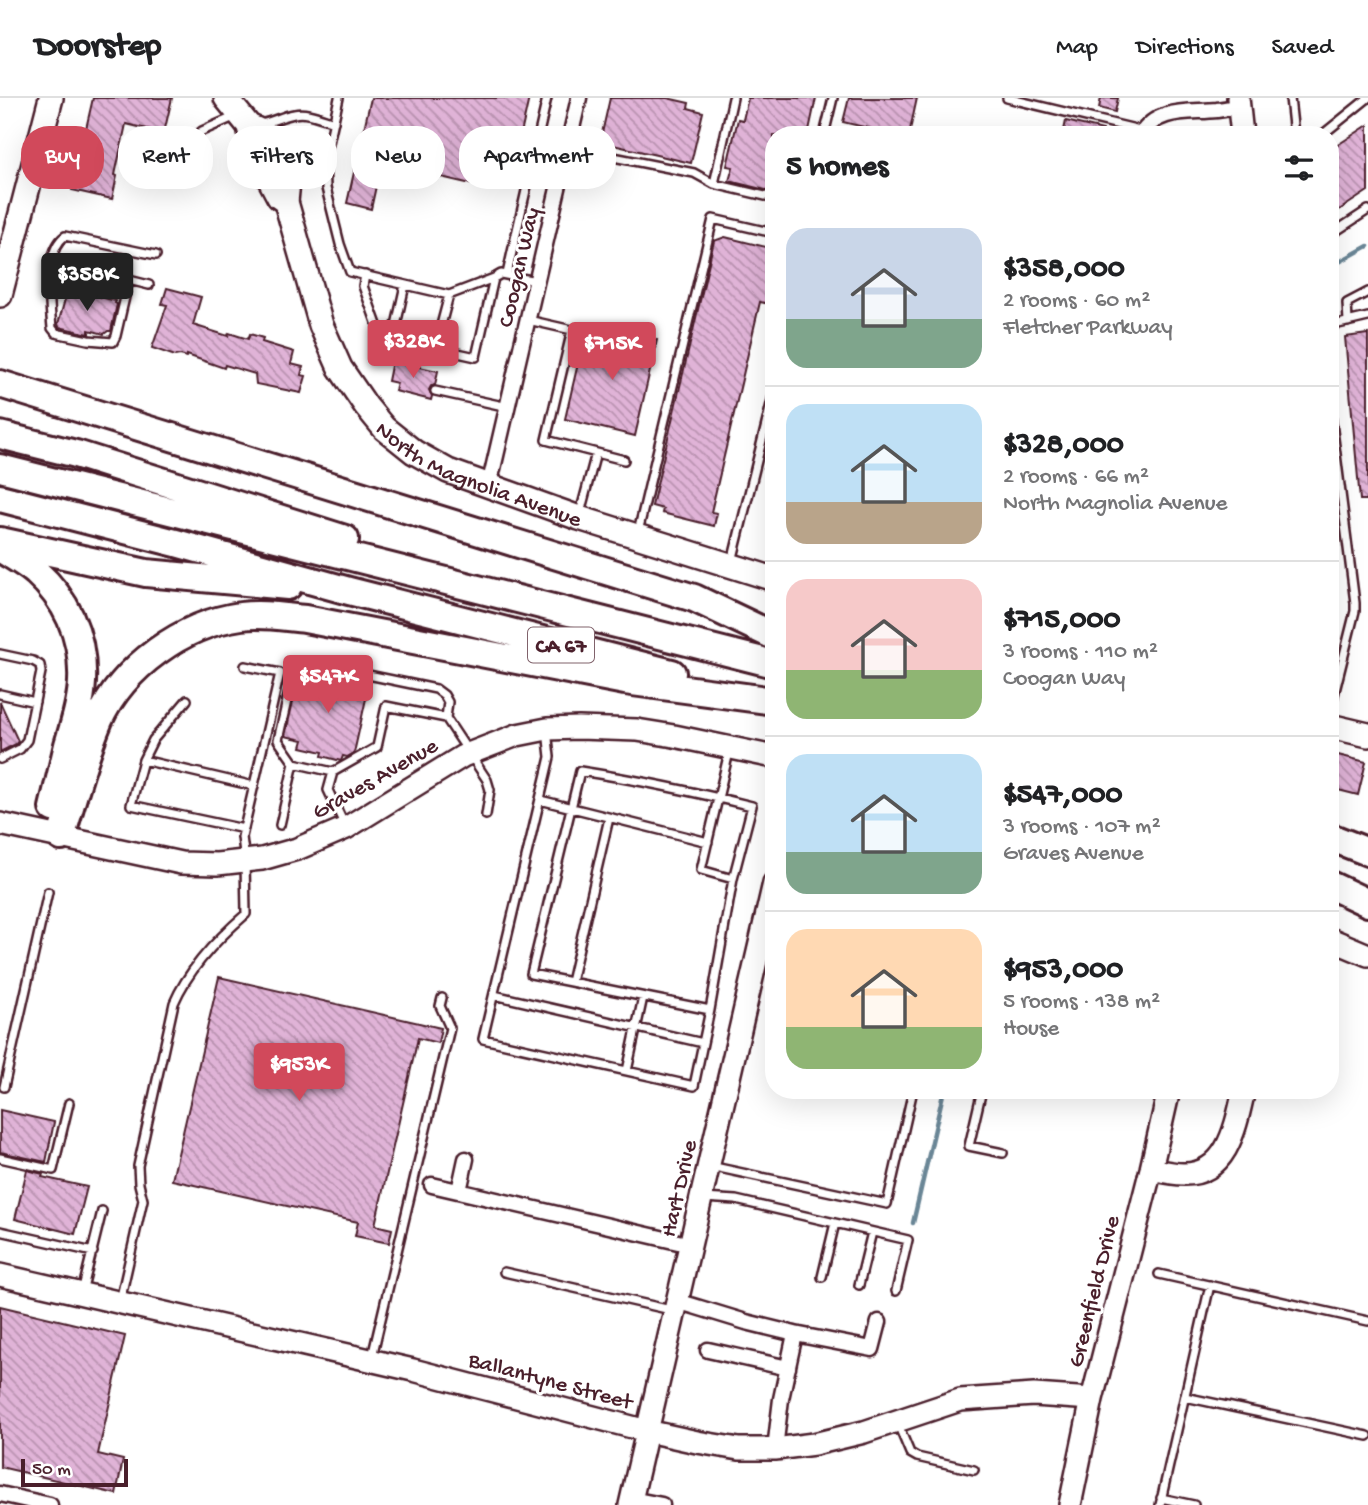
<!DOCTYPE html>
<html lang="en">
<head>
<meta charset="utf-8">
<style>
	:root { --surface:#fff; --page:#f2f2f2; --text:#202124; --muted:#757577; --line:#e0e0e0; --accent:#d1495b }
	body { margin:0; font-family:"Gochi Hand",sans-serif; background:var(--page); color:var(--text); height:100vh; display:flex; flex-direction:column; font-size:26px; white-space:nowrap }
	* { box-sizing:border-box; margin:0 }
	p { font-size:23px; color:var(--muted) }
	.icon { flex:none; width:38px; height:38px; fill:none; stroke:currentColor; stroke-width:2; stroke-linecap:round; stroke-linejoin:round }
	.map { position:relative; flex:1; overflow:hidden }
	.details { position:absolute; left:765px; top:28px; width:574px; height:973px; display:flex; flex-direction:column; background:var(--surface); border-radius:28px; box-shadow:0 7px 28px #0002 }
	.details>* { flex:none }
	.banner { position:absolute; left:21px; top:28px; width:639px; height:63px; display:flex; gap:14px }
	.scale { position:absolute; left:21px; bottom:18px; width:107px; box-sizing:border-box; padding-left:7px; border:4px solid #4a1f2b; border-top:0; font-size:19px; line-height:24px; white-space:nowrap; color:#4a1f2b; -webkit-text-stroke:5px #fff; paint-order:stroke }
	.price { position:absolute; translate:-50% -60px; padding:0 16px; border-radius:7px; background:var(--accent); color:#fff; font-size:23px; line-height:46px; filter:drop-shadow(0 2px 4px #0008) }
	.price::after { content:''; position:absolute; left:50%; top:42px; width:21px; height:16px; margin-left:-10px; background:inherit; clip-path:polygon(0 0,100% 0,50% 100%) }
	.price.on { background:#222; color:#fff }
	ul { padding:0; list-style:none }
	li { display:flex; align-items:center; gap:21px; height:175px; padding:0 21px }
	li+li { border-top:2px solid var(--line) }
	li span { display:grid; place-items:center; flex:none; width:196px; height:140px; border-radius:21px; color:#555 }
	li>.icon { margin-inline-start:auto }
	span .icon { width:84px; height:84px; fill:#fffc; stroke-width:1 }
	li b { font-size:30px }
	h2 { display:flex; justify-content:space-between; align-items:center; height:84px; padding:0 21px; font-size:30px }
	.tag { padding:0 24px; border-radius:28px; background:var(--surface); box-shadow:0 7px 28px #0002; font-size:24px; line-height:63px }
	.tag.on { background:var(--accent); color:#fff }
	header { display:flex; align-items:center; gap:42px; box-sizing:border-box; height:98px; padding:0 35px; background:var(--surface); border-bottom:2px solid var(--line) }
	header strong { font-size:33px }
	nav { display:flex; gap:38px; margin-inline-start:auto; font-size:24px }
	.map>svg:first-child { display:block }
	.lines { fill:none; stroke-linecap:round; stroke-linejoin:round }
	.stream { stroke:#6a8696; stroke-width:4.5 }
	.building { fill:url(#building-back-hatch); stroke:#4a1f2b; stroke-width:2 }
	.lane-casing { stroke:#4a1f2b; stroke-width:12 }
	.street-casing { stroke:#4a1f2b; stroke-width:19 }
	.secondary-casing { stroke:#4a1f2b; stroke-width:26 }
	.primary-casing { stroke:#4a1f2b; stroke-width:28 }
	.highway-casing { stroke:#4a1f2b; stroke-width:32 }
	.lane { stroke:#fff; stroke-width:7 }
	.street { stroke:#fff; stroke-width:14 }
	.secondary { stroke:#fff; stroke-width:21 }
	.primary { stroke:#fff; stroke-width:23 }
	.highway { stroke:#fff; stroke-width:26 }
	.labels { text-anchor:middle; stroke-width:6; stroke-linejoin:round; paint-order:stroke }
	.shield { fill:#fff; stroke:#80626b; stroke-width:2 }
	.shield-label { font-size:21px; font-weight:bold; fill:#4a1f2b }
	.street-label { font-size:23px; fill:#4a1f2b; stroke:#fff }
</style>
</head>
<body>
<header>
<strong>Doorstep</strong>
<nav><a>Map</a><a>Directions</a><a>Saved</a></nav>
</header>
<div class="map">
<svg width="1368" height="1407" viewBox="0 0 1368 1407">
	<defs>
		<pattern id="building-back-hatch" width="6" height="6" patternUnits="userSpaceOnUse" patternTransform="scale(1.75)"><rect width="6" height="6" fill="#e0b3d7"/><path d="M-1 5l2 2M0 0l6 6M5-1l2 2" fill="none" stroke="#b891af"/></pattern>
	</defs>
	<rect width="100%" height="100%" fill="#fff"/>
	<filter id="ink" filterUnits="userSpaceOnUse"><feTurbulence type="fractalNoise" baseFrequency=".0143" numOctaves="2"/><feDisplacementMap in="SourceGraphic" scale="14" xChannelSelector="R" yChannelSelector="G"/><feConvolveMatrix kernelMatrix="1 2 1 2 8 2 1 2 1" color-interpolation-filters="sRGB"/></filter>
	<g filter="url(#ink)">
		<g class="lines">
			<!-- stream -->
			<path class="stream" d="M1330,169L1368,148
				M913,1125L944,992"/>
		</g>
		<!-- building -->
		<path class="building" d="M93,0H172L164,35L126,26L115,77L117,78L112,101L72,92Z
			M371,0H529L510,85L473,77L471,86L381,65L371,111L347,105Z
			M610,0H667L689,5L688,10L703,14L691,65L600,44Z
			M748,0H816L808,37H774V94L729,83L733,69L727,68L738,21L743,22Z
			M849,0H917L909,37H897L843,24Z
			M1101,0H1118L1115,14L1099,10Z
			M1066,23L1103,32V37H1063Z
			M1368,27V93L1330,118V52Z
			M725,139L774,151V207L760,204L711,414L717,415L714,428L662,415L663,411L652,408L714,143Z
			M167,190L201,199L193,227L228,238L229,235L248,241L250,236L263,240L262,244L294,254L291,266L303,269L301,277L306,278L301,295L256,286L255,276L225,267L224,270L187,257V259L180,257L175,258L152,250L167,207L162,206Z
			M68,191L116,203L115,205L117,206L111,233H108L104,236L89,232V236L59,229L58,226Z
			M604,230L657,242L635,338L565,321L583,244L600,248Z
			M1368,236V402H1360L1345,239Z
			M392,263L438,273L435,287L431,288L429,292L432,298L431,302L395,293L397,285L388,283Z
			M317,576L369,587L354,655L347,659L343,658L341,663L322,658L323,654L301,649L303,642L285,638L299,578L318,582Z
			M0,604L18,643L16,646L0,654Z
			M1330,655L1366,664L1358,697L1330,690Z
			M219,879L441,930L438,945L418,940L375,1127L392,1131L389,1145L355,1138L358,1124L172,1082Z
			M0,1012L54,1024L46,1064L0,1054Z
			M27,1072L43,1076L42,1079L87,1089L75,1136L15,1121Z
			M0,1208L125,1238L98,1356L123,1362L116,1396L0,1369Z"/>
		<g class="lines">
			<!-- lane casing -->
			<g class="lane-casing">
				<path id="lane" d="M339,0L325,63L326,90L340,146L350,174L449,197L494,180L501,176L536,183
					M733,0L714,86L774,100
					M1007,0L1144,33
					M1290,0L1294,37
					M260,26C272,24 282,18 294,16C307,13 321,20 334,24
					M824,37L833,0
					M1322,37L1368,0
					M195,39L202,33L236,18
					M568,50L694,75L714,86
					M1330,137L1368,112
					M507,176L547,0
					M365,177L363,188L381,238L476,259L494,180
					M149,187L129,182L116,238L113,244L88,242L60,236L56,235L52,230C50,207 43,154 65,138L156,157
					M528,222L572,232L546,342L624,362
					M1348,224L1347,205L1368,194
					M1330,228L1368,219
					M393,241L405,187
					M435,250L449,197
					M435,293L508,309
					M1330,309L1355,505V513L1330,613
					M580,415L596,355
					M638,434L713,121L774,135
					M732,464L774,294
					M0,556L33,563L40,567L41,574L27,642L20,651L0,661
					M0,596L35,604
					M187,602L153,642L143,662L254,688
					M729,654L701,772L733,781L752,708C695,694 638,682 580,673L531,876L710,912L733,781
					M143,662L131,707L244,731
					M294,665L333,674L377,649L386,608L446,620
					M333,674L328,692L345,728
					M540,702L708,744
					M280,727L294,665L278,642L294,572C299,565 302,565 310,565L436,591L444,597L448,604L446,620L487,682L490,692L486,717
					M571,884L609,720
					M494,897L703,945L694,988L483,941L550,659L547,632
					M703,945L710,912
					M627,973L643,899
					M4,989L48,794
					M982,992L969,1048L1003,1055
					M0,1060L53,1072L69,1005
					M710,1068L887,1106L913,992
					M703,1100L736,1102L908,1142L896,1193
					M0,1133L93,1154
					M504,1174L671,1212
					M1159,1176L1368,1223
					M822,1179L835,1125
					M859,1187L872,1134
					M82,1194L102,1113
					M120,1203L143,1102L139,1086L138,1068L174,905C189,870 217,841 246,816L245,763L242,739L280,575L245,568
					M372,1259L450,930L440,908L442,900
					M1185,1299L1368,1338
					M897,1324L910,1355L917,1359L974,1372
					M1161,1400L1194,1407
					M1160,1407L1210,1187"/>
			</g>
			<!-- street casing -->
			<g class="street-casing">
				<path id="street" d="M1141,37C1157,9 1190,15 1217,12C1224,11 1231,10 1239,8
					M489,388L579,0
					M432,1087L691,1147
					M459,1093L466,1061
					M677,1203L746,1224L795,1236L781,1301L775,1351
					M795,1236L872,1251L879,1224
					M708,1252L788,1270
					M0,1396L50,1407
					M631,1401L662,1407"/>
			</g>
			<!-- secondary casing -->
			<g class="secondary-casing">
				<path id="secondary" d="M1238,0L1242,37
					M0,726L181,765L217,766L262,761L297,751L346,730L463,658L517,637L547,631L579,630L637,632L674,638L774,659
					M1330,841L1368,857
					M1151,1071C1161,1073 1172,1076 1183,1076C1228,1077 1236,1027 1244,992
					M0,1177L413,1272L647,1333L697,1344L739,1351H775L814,1346L864,1334L960,1302L1034,1297L1092,1301
					M630,1407L774,785
					M1070,1407L1092,1301L1151,1071L1169,992"/>
			</g>
			<!-- primary casing -->
			<g class="primary-casing">
				<g id="primary">
					<path id="s1" d="M226,0L249,28L275,40L289,73L286,104L321,227L340,270L366,308L384,330L414,354L448,373L579,420L774,481"/>
					<path d="M249,28L253,50L279,99L286,104"/>
					<path d="M0,197L51,0"/>
					<path d="M1330,628L1368,637"/>
				</g>
			</g>
			<!-- highway casing -->
			<g class="highway-casing">
				<path id="highway" d="M0,286L694,500L774,538
					M0,337L76,356L345,441
					M0,370L774,566
					M0,400L176,445L349,493L672,575
					M0,443L146,475L288,488
					M0,450C12,458 25,465 36,474C68,503 84,540 82,584C81,605 74,627 68,647C63,668 58,689 53,710
					M61,739C73,700 83,660 99,622C123,569 183,526 241,518C262,515 283,519 305,521L625,583L774,603
					M1330,739L1368,754
					M1330,787L1368,805"/>
			</g>
			<!-- lane -->
			<use href="#lane" class="lane"/>
			<!-- street -->
			<use href="#street" class="street"/>
			<!-- secondary -->
			<use href="#secondary" class="secondary"/>
			<!-- primary -->
			<use href="#primary" class="primary"/>
			<!-- highway -->
			<use href="#highway" class="highway"/>
		</g>
	</g>
	<g class="labels">
		<!-- shield labels -->
		<rect class="shield" x="528" y="529.5" width="66" height="35" rx="5"/>
		<g class="shield-label">
			<text x="561" y="554">CA 67</text>
		</g>
		<!-- street labels -->
		<g class="street-label">
			<text transform="translate(517 169) rotate(-77)" y="8">Coogan Way</text>
			<text dy="8" stroke="none"><textPath href="#s1" startOffset="488">North Magnolia Avenue</textPath></text>
			<text transform="translate(374 679) rotate(-30)" y="8">Graves Avenue</text>
			<text transform="translate(677 1090) rotate(-77)" y="8">Hart Drive</text>
			<text transform="translate(1092 1193) rotate(-76)" y="8">Greenfield Drive</text>
			<text transform="translate(551 1281) rotate(15)" y="8">Ballantyne Street</text>
		</g>
	</g>
</svg>
<div class="scale">50 m</div>
<b class="price on" style="left:87px;top:215px">$358K</b>
<b class="price" style="left:413px;top:282px">$328K</b>
<b class="price" style="left:612px;top:284px">$715K</b>
<b class="price" style="left:328px;top:617px">$547K</b>
<b class="price" style="left:299px;top:1005px">$953K</b>
<div class="banner">
<a class="tag on">Buy</a>
<a class="tag">Rent</a>
<a class="tag">Filters</a>
<a class="tag">New</a>
<a class="tag">Apartment</a>
</div>
<section class="details">
<h2>5 homes<svg class="icon" aria-label="filters" viewBox="0 0 24 24"><path d="M4 7h16M4 17h16"/><circle cx="9" cy="7" r="2"/><circle cx="15" cy="17" r="2"/></svg></h2>
<ul>
<li><span style="background:linear-gradient(#c9d6e8 65%,#7fa58c 0)"><svg class="icon" aria-label="home" viewBox="0 0 24 24"><path d="M3 11l9-7 9 7M6 9v11h12V9"/></svg></span><div><b>$358,000</b><p>2 rooms · 60 m²</p><p>Fletcher Parkway</p></div></li>
<li><span style="background:linear-gradient(#bfe0f5 70%,#b9a48a 0)"><svg class="icon" aria-label="home" viewBox="0 0 24 24"><path d="M3 11l9-7 9 7M6 9v11h12V9"/></svg></span><div><b>$328,000</b><p>2 rooms · 66 m²</p><p>North Magnolia Avenue</p></div></li>
<li><span style="background:linear-gradient(#f6c9c9 65%,#8fb573 0)"><svg class="icon" aria-label="home" viewBox="0 0 24 24"><path d="M3 11l9-7 9 7M6 9v11h12V9"/></svg></span><div><b>$715,000</b><p>3 rooms · 110 m²</p><p>Coogan Way</p></div></li>
<li><span style="background:linear-gradient(#bfe0f5 70%,#7fa58c 0)"><svg class="icon" aria-label="home" viewBox="0 0 24 24"><path d="M3 11l9-7 9 7M6 9v11h12V9"/></svg></span><div><b>$547,000</b><p>3 rooms · 107 m²</p><p>Graves Avenue</p></div></li>
<li><span style="background:linear-gradient(#ffd9b3 70%,#8fb573 0)"><svg class="icon" aria-label="home" viewBox="0 0 24 24"><path d="M3 11l9-7 9 7M6 9v11h12V9"/></svg></span><div><b>$953,000</b><p>5 rooms · 138 m²</p><p>House</p></div></li>
</ul>
</section>
</div>
</body>
</html>
